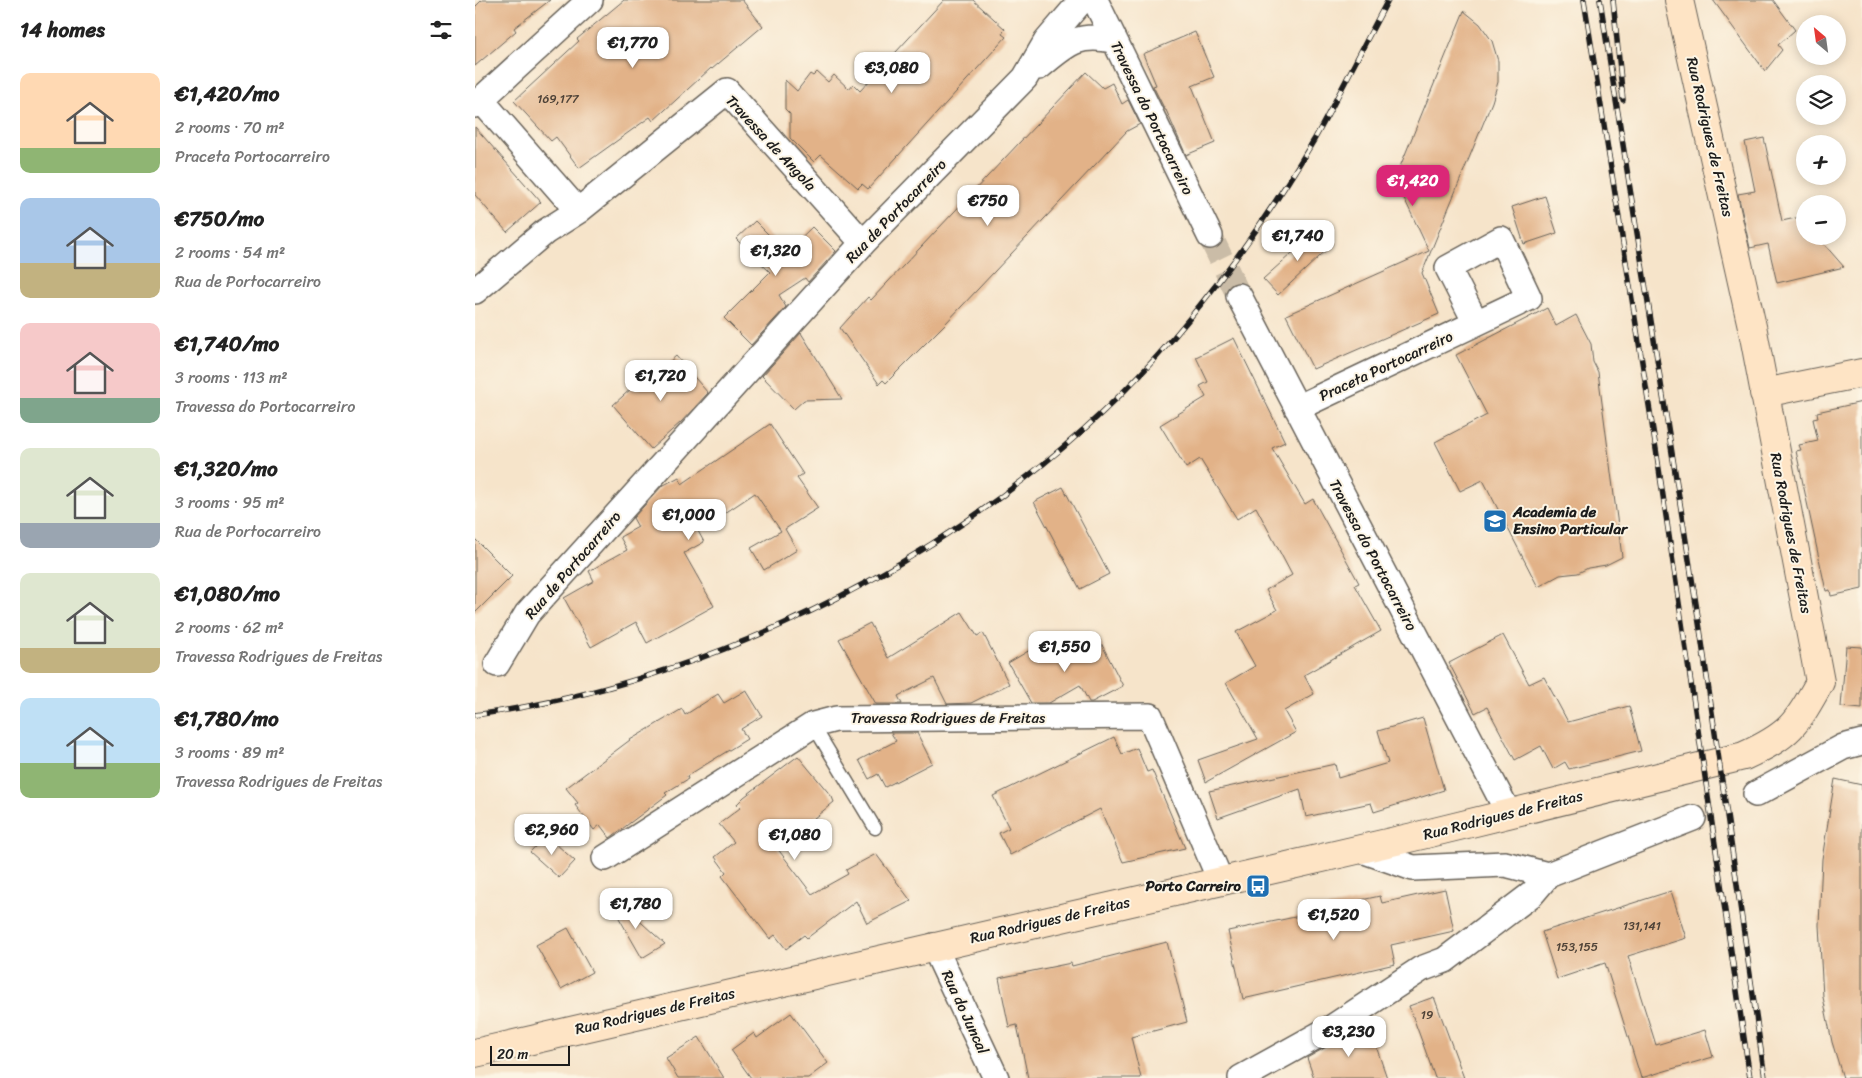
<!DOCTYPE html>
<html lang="en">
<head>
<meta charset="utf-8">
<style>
	:root { --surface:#fff; --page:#f6f6f6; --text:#222; --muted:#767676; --accent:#db2777 }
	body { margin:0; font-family:Sriracha,sans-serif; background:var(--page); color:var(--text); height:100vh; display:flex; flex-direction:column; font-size:19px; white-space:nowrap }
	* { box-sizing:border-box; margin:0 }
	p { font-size:16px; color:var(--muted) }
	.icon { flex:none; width:28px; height:28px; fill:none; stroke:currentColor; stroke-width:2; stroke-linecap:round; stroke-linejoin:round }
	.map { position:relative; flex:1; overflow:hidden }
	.drawer { display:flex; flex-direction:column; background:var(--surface); width:475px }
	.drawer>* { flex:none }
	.needle { width:32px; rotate:331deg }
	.fabs { position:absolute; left:1321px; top:15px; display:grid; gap:10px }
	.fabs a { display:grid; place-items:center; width:50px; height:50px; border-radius:50%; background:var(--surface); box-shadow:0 2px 12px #0003; font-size:25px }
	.scale { position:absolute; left:15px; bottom:12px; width:80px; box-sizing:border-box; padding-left:5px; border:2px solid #1c1c1c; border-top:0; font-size:14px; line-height:18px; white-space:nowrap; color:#1c1c1c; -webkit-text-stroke:4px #fcf5e5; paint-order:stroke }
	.price { position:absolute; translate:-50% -42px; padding:0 11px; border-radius:10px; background:#fff; color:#222; font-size:16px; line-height:32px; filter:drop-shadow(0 1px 2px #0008) }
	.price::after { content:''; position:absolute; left:50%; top:30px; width:15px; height:11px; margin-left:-8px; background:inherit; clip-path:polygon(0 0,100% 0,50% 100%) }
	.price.active { background:var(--accent); color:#fff }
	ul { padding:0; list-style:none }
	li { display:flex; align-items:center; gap:15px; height:125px; padding:0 20px }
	li span { display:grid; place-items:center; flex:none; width:140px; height:100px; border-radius:10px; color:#555 }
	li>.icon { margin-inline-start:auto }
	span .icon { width:60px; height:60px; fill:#fffc; stroke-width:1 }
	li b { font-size:21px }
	h2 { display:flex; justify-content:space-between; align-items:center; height:60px; padding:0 20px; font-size:21px }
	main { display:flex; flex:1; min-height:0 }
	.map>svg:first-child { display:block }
	.building { fill:#e2b288 }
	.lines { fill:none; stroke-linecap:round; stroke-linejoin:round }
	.minor-tunnel { stroke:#cabca7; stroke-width:25; stroke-dasharray:25 12; stroke-linecap:butt }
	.service-casing { stroke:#686259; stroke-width:15 }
	.minor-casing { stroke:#686259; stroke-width:28 }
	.secondary-casing { stroke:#686259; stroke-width:30 }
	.service { stroke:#fff; stroke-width:12 }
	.minor { stroke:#fff; stroke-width:25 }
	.secondary { stroke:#fee4c5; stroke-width:28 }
	.rail-casing { stroke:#1c1c1c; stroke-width:5.5 }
	.rail { stroke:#fcf5e5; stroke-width:4; stroke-dasharray:11; stroke-linecap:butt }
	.labels { text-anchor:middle; stroke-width:4; stroke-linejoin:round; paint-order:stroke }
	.number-label { font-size:12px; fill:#4e4237 }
	.street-label { font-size:15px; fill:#1c1c1c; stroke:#fcf5e5 }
	.poi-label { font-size:15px; font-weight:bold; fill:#1c1c1c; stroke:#fcf5e5; text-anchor:start }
</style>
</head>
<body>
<main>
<section class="drawer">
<h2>14 homes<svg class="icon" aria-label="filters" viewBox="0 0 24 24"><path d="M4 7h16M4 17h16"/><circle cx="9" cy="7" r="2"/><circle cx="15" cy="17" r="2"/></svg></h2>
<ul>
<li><span style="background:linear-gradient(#ffd9b3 75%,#8fb573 0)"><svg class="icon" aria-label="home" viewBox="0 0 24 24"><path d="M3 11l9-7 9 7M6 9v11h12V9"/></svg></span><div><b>€1,420/mo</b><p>2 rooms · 70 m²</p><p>Praceta Portocarreiro</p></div></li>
<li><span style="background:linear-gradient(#a9c7e8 65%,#c2b280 0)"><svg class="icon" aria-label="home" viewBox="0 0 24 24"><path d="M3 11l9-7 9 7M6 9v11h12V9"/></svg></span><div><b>€750/mo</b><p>2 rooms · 54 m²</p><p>Rua de Portocarreiro</p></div></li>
<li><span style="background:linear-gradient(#f6c9c9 75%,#7fa58c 0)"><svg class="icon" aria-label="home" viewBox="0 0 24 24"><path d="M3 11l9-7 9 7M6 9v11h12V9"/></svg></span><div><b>€1,740/mo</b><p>3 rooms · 113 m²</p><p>Travessa do Portocarreiro</p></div></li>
<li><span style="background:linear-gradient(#dfe7d0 75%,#9aa5b1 0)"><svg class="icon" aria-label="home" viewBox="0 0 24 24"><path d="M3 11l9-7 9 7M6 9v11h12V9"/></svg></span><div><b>€1,320/mo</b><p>3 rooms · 95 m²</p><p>Rua de Portocarreiro</p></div></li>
<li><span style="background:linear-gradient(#dfe7d0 75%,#c2b280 0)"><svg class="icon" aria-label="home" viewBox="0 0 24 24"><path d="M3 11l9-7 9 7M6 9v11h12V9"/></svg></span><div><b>€1,080/mo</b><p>2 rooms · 62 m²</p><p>Travessa Rodrigues de Freitas</p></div></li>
<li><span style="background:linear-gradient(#bfe0f5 65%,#8fb573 0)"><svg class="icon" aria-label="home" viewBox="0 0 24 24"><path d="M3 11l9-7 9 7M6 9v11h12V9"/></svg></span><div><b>€1,780/mo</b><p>3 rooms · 89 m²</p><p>Travessa Rodrigues de Freitas</p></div></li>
</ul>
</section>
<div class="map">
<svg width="1387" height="1078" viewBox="0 0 1387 1078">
	<rect width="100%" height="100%" fill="#fcf5e5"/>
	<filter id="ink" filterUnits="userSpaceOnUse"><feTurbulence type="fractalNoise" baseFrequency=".02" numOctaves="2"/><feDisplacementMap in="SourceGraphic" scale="10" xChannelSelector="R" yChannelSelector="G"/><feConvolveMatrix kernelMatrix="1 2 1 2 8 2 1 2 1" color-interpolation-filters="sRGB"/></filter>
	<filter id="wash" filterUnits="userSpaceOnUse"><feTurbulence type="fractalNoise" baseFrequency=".0096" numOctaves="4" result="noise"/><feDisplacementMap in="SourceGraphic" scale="20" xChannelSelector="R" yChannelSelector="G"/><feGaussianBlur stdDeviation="1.12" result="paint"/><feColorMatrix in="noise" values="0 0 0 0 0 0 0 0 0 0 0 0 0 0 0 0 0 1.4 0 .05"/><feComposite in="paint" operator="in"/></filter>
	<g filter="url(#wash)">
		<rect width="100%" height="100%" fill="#f6e4ca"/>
		<g id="blocks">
			<!-- building -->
			<path class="building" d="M7,0H75L39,28L41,31L0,66V7Z
				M149,0H267L288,26L237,69L236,68L178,121L175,117L104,168L81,137L76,141L39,101L104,41L102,39Z
				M469,0H498L530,29L527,34L531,37L393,189L387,184L383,188L346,155L339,162L315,138V114L310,109V80L322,91L335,74L338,76L342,72L353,82L359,75L374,89L378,84L385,91Z
				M1238,0H1298L1320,30L1303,45L1307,50L1290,71Z
				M989,11L1005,24L1017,41L1023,61V82L1017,102L947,273L964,314L838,369L811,315L954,251L920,179Z
				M720,32L739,77L717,86L740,143L711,155L691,110H690L678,86L681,85L668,54Z
				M611,72L628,88L637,83L647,104L653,100L665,124L652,131L470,324L411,383L408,380L404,384L365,328L393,297L396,300Z
				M0,127L66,202L32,232L0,195Z
				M1289,138L1307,221L1330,216V236H1342L1369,267L1302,283L1293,244L1275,248L1263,194L1280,191L1270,142Z
				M1070,196L1082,233L1049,244L1037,207Z
				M280,221L311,252L337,227L361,251L333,282L330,278L304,295L311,307L276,345L249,318L295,272L261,239Z
				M844,229L858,244L803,295L788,279Z
				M1072,308L1081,326L1101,315L1116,344L1118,362L1123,372L1147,557L1131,565L1113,568L1103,573L1085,575L1063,587L1008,480L985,491L960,442L1012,415L981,355Z
				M326,333L367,399L329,400L319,409L287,376Z
				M759,338L810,442L797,448L830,504L838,499L884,583L880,585L906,631L829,675L839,694L809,711L821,732L731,782L723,760L783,739L751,683L780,666L761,632L802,610L791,590L817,575L781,507L762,519L725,459L711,468L685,425L731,397L725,386L733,382L721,357Z
				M201,356L233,393L206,422L176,449L138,405L158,387L162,390Z
				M1387,402V589L1356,596L1355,590L1351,591L1321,451L1326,450L1324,445L1343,441L1338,419L1343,418L1342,412Z
				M295,424L328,474L322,478L343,508L310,529L322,550L289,570L276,548L306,531L280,493L223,531L229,542L209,553L239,606L172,643L161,622L116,647L89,598L119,581L114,571L152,550L145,537L163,527L158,518L187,486L204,477L207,484Z
				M588,487L634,574L605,589L559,502Z
				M0,539L37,576L0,613Z
				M487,612L502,636L508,633L534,684L496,703L472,704L459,678L423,696L427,704H401L364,639L395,623L413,658Z
				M1028,635L1054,684L1069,677L1093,722L1154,706L1166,751L1094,769L1090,762L1078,769L1066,746L1040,760L1012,707L1000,713L974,663Z
				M624,639L648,686L617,702H614L605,685L574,703H556L533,663L572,640L583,660Z
				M1371,646L1387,647V709L1366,707Z
				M271,690L287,716L266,729L272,739L212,776L213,779L190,793L192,795L135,838L125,825L119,830L100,805L103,803L91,788L155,740L207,709L210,715L243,694L249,703Z
				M948,718L969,790L899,812L896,803L831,817L825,789L743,818L734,791L860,764L863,778L913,763L903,731Z
				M416,733H442L457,763L410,787L403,774L394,779L384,760L421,741Z
				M639,737L647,754L662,748L672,772L677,770L710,848L648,862L625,809L535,855L524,833L534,828L518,796Z
				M323,756L357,797L359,802L302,848L337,894L373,874L371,870L401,854L436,901L392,923L381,901L332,938L329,935L311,949L300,935L295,939L247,876L251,872L240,857L259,842L244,824L265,808L262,804L269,797Z
				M1360,779L1387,785V1078H1368L1357,1042L1348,997L1344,925L1347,859Z
				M71,835L100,861L84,878L55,852Z
				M970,889L979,931L916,945L920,964L768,999L753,931L844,912V909L905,896L907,903Z
				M1196,891L1211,938L1153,956L1181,1045L1230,1030L1238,1057L1166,1078L1130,963L1082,979L1067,932Z
				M135,894L190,944L167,958L132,897Z
				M93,928L117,972L86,989L61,945Z
				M692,942L712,1022L656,1037L666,1078H553L542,1025L534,1027L524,978L596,963L597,966Z
				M959,997L989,1078H960L952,1055L934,1006Z
				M316,1013L353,1063L333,1078H276L256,1050L279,1033L282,1038Z
				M893,1023L912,1078H839L832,1058Z
				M224,1037L249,1078H203L191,1058Z"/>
		</g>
	</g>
	<g filter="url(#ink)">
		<use href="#blocks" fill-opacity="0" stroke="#686259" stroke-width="1"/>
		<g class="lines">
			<!-- minor-tunnel -->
			<path class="minor-tunnel" d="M735,236L764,296"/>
			<!-- service casing -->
			<g class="service-casing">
				<path id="service" d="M338,725L400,828"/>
			</g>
			<!-- minor casing -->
			<g class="minor-casing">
				<path id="minor" d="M620,0L735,236
					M564,67C592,44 601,33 638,40
					M6,100L103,211
					M0,105L115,0
					M0,291L70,232L103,211L252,91L388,243
					M764,296L1034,814
					M822,408L1054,298L1026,239L973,268L1001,323
					M22,664L52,614L388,243L550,78L571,42L607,0
					M1281,794L1368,747L1387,742
					M884,849L938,868L1030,864L1073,875L1218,818
					M130,858L338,725L361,719L675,716L746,882
					M459,946L521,1078
					M766,1078L858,1027L946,969L970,960L1057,894L1073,875"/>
			</g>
			<!-- secondary casing -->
			<g class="secondary-casing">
				<path id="secondary" d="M1289,393L1387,373
					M0,1053L951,834L1269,756C1315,735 1321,725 1345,682L1278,331L1204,0"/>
			</g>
			<!-- service -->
			<use href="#service" class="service"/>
			<!-- minor -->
			<use href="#minor" class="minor"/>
			<!-- secondary -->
			<use href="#secondary" class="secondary"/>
			<!-- rail casing -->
			<g class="rail-casing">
				<path id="rail" d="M1109,0L1181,449L1275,1078
					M1125,0L1225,629L1290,1078
					M1138,0L1148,100
					M0,715C264,679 546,527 714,319C760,263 802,202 839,140C865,94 888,46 913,0"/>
			</g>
			<!-- rail -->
			<use href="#rail" class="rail"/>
		</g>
	</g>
	<!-- icons -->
	<defs>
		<g id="school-square" transform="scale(1.25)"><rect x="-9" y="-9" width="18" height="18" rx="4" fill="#1f6fb2" stroke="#fcf5e5"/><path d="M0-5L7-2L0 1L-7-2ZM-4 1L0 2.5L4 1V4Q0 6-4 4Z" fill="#fff"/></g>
		<g id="bus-square" transform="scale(1.25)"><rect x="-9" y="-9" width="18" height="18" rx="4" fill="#1f6fb2" stroke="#fcf5e5"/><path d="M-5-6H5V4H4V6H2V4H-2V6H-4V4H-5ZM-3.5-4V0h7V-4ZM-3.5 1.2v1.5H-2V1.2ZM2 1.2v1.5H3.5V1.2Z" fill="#fff"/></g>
	</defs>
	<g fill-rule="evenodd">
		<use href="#school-square" x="1020" y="521"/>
		<use href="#bus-square" x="783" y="886"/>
	</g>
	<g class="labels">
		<!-- number labels -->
		<g class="number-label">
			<text x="83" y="103">169,177</text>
			<text x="1167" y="930">131,141</text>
			<text x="1102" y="951">153,155</text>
			<text x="952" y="1019">19</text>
		</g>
		<!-- street labels -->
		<g class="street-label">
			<text transform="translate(677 118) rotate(64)" y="5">Travessa do Portocarreiro</text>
			<text transform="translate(1235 137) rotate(77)" y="5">Rua Rodrigues de Freitas</text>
			<text transform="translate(296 143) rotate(47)" y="5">Travessa de Angola</text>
			<text transform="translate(421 211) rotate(-46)" y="5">Rua de Portocarreiro</text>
			<text transform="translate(911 366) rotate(-25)" y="5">Praceta Portocarreiro</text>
			<text transform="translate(1316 533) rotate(79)" y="5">Rua Rodrigues de Freitas</text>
			<text transform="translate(898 555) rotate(62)" y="5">Travessa do Portocarreiro</text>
			<text transform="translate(98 565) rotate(-49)" y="5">Rua de Portocarreiro</text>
			<text x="473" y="723">Travessa Rodrigues de Freitas</text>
			<text transform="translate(1028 815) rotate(-14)" y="5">Rua Rodrigues de Freitas</text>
			<text transform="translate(575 920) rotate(-13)" y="5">Rua Rodrigues de Freitas</text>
			<text transform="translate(180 1011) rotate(-13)" y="5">Rua Rodrigues de Freitas</text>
			<text transform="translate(490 1012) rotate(65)" y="5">Rua do Juncal</text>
		</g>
		<!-- poi labels -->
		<g class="poi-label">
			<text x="1038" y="517">Academia de<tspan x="1038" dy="17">Ensino Particular</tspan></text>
			<text x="766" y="891" text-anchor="end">Porto Carreiro</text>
		</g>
	</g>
</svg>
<div class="fabs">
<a><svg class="needle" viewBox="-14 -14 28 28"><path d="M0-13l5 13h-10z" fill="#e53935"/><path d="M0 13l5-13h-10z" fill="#767676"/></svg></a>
<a><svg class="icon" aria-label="layers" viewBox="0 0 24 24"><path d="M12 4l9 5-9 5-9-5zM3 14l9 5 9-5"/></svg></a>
<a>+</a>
<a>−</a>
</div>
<div class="scale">20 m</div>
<b class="price" style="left:158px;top:69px">€1,770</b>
<b class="price" style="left:417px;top:94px">€3,080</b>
<b class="price active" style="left:938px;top:207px">€1,420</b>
<b class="price" style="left:513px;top:227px">€750</b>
<b class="price" style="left:823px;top:262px">€1,740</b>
<b class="price" style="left:301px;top:277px">€1,320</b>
<b class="price" style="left:186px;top:402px">€1,720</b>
<b class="price" style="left:214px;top:541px">€1,000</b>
<b class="price" style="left:590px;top:673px">€1,550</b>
<b class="price" style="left:77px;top:856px">€2,960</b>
<b class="price" style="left:320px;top:861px">€1,080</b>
<b class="price" style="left:161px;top:930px">€1,780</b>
<b class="price" style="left:859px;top:941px">€1,520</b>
<b class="price" style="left:874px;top:1058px">€3,230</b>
</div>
</main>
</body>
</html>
